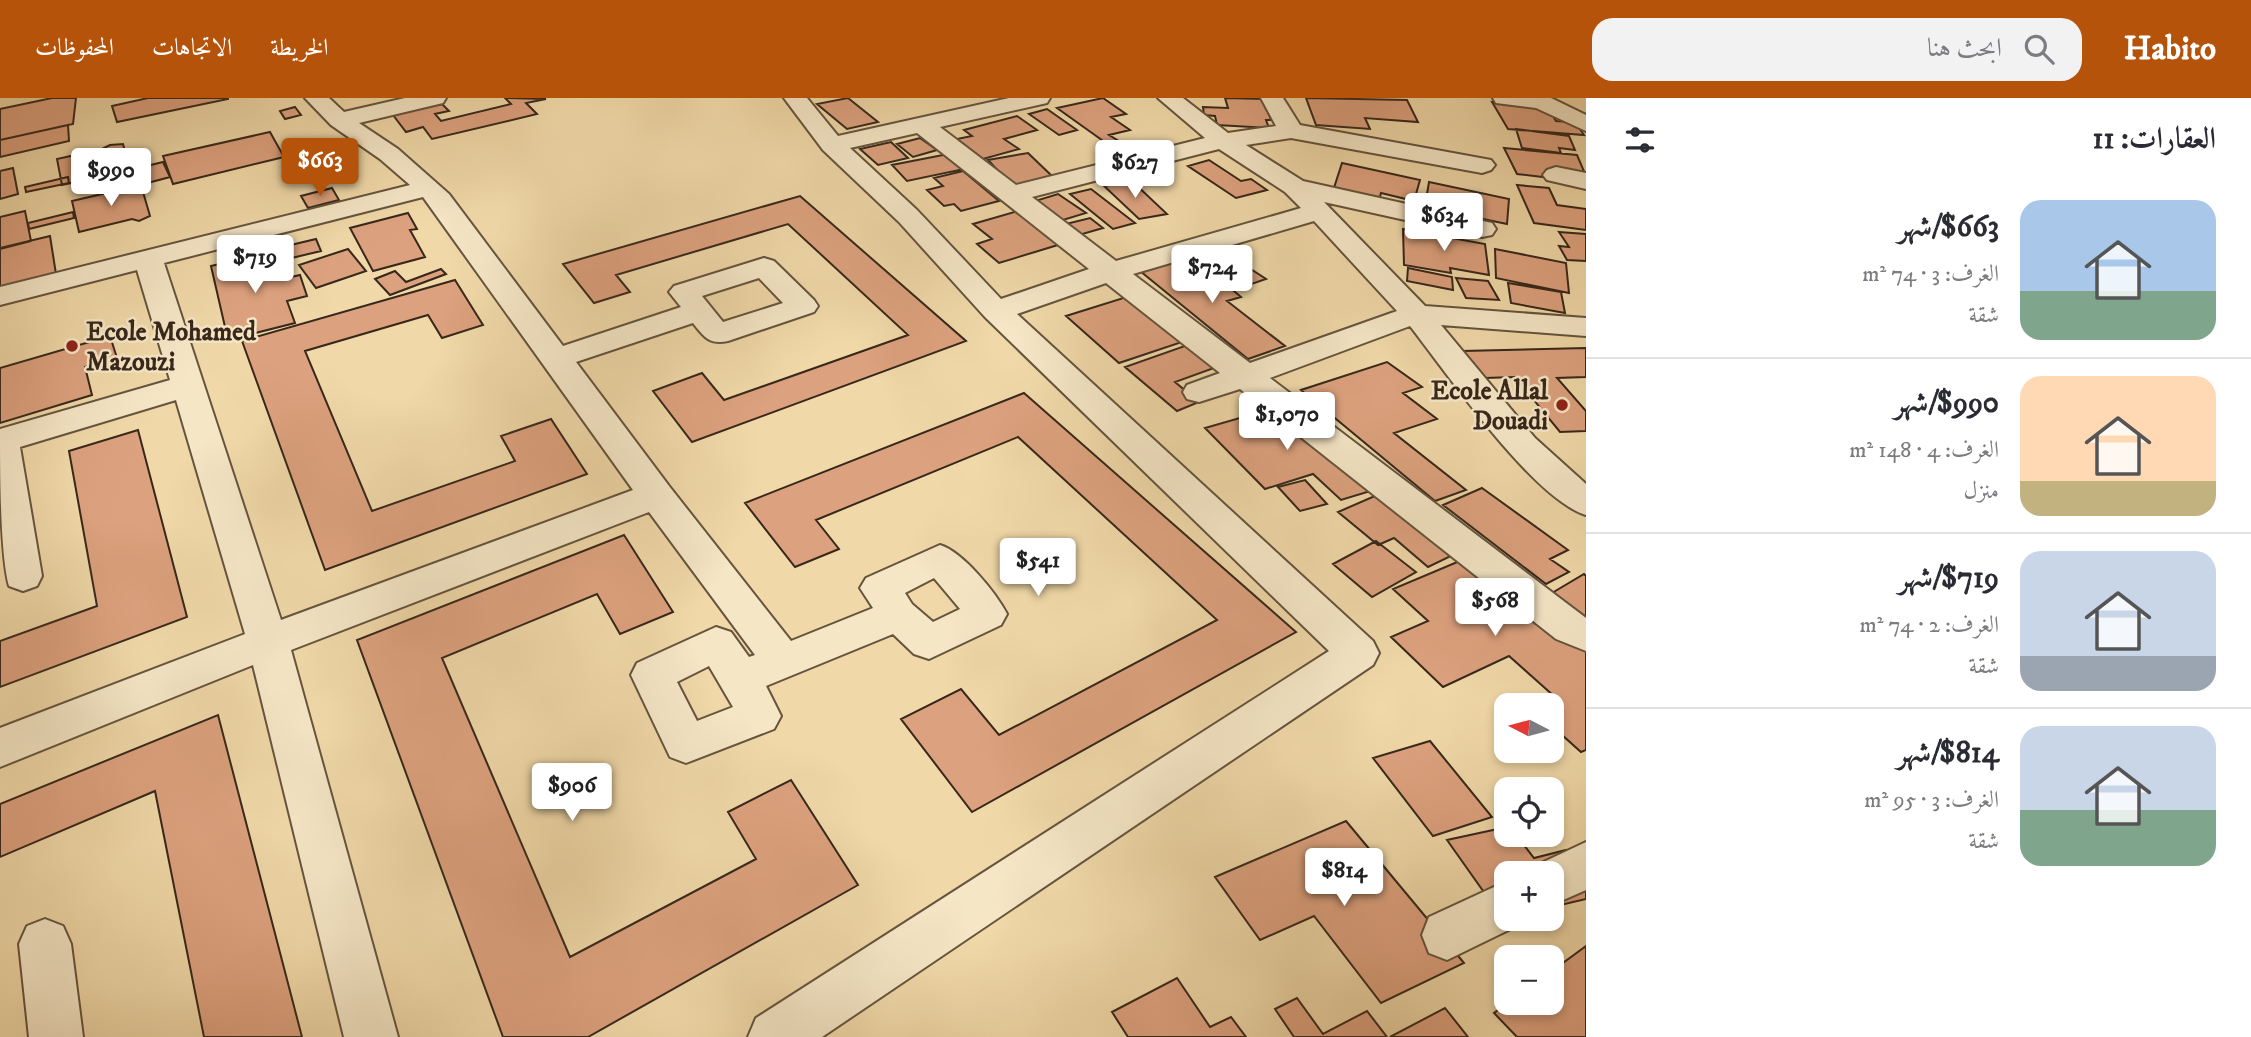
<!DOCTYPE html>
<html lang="ar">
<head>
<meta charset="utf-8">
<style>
	:root { --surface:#fff; --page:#f2f2f3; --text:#2b2b33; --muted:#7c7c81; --line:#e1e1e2; --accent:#b45309 }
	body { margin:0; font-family:"IM FELL DW Pica",Amiri,serif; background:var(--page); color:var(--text); direction:rtl; height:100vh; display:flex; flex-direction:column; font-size:26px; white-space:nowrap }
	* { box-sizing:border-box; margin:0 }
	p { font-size:23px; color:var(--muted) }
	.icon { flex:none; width:38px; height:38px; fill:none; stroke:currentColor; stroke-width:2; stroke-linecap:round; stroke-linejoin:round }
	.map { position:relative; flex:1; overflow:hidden; direction:ltr }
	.side { display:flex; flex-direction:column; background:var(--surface); width:665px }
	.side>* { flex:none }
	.needle { width:46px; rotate:276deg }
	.buttons { position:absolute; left:1494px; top:595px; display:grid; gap:14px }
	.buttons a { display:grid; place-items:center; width:70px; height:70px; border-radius:14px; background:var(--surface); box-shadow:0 4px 10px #0003; font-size:35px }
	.price { position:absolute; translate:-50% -60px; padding:0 16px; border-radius:7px; background:#fff; color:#222; font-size:23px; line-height:46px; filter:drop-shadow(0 2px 4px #0008) }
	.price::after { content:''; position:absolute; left:50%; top:42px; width:21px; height:16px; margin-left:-10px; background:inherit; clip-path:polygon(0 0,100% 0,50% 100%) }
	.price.active { background:var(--accent); color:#fff }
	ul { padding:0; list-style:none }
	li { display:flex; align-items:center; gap:21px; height:175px; padding:0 35px }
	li+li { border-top:2px solid var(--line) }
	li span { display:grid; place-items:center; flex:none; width:196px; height:140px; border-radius:21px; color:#555 }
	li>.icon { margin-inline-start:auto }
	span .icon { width:84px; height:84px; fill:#fffc; stroke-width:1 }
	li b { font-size:30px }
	h2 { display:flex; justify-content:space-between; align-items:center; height:84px; padding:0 35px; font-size:30px }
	header { display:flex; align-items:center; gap:42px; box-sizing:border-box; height:98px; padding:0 35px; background:var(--accent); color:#fff }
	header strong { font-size:33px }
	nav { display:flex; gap:38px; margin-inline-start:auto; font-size:24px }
	.search { width:490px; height:63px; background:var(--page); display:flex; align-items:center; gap:18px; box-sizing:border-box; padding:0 24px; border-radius:21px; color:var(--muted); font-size:26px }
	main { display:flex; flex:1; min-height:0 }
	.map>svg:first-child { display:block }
	.building { fill:#dca17e; stroke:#37281b; stroke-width:2 }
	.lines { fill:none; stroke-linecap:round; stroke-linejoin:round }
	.minor-casing { stroke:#65543e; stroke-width:4 }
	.minor { fill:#f5e6c6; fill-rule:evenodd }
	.poi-dot { fill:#8f2418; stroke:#f5e6c6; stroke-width:2.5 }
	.labels { text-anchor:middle; stroke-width:5; stroke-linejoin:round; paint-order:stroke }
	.poi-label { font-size:26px; font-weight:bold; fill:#37281b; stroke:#f5e6c6; text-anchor:start }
</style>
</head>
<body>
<header>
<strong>Habito</strong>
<div class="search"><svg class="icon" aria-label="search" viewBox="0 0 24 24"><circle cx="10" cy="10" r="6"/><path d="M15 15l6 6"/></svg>ابحث هنا</div>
<nav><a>الخريطة</a><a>الاتجاهات</a><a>المحفوظات</a></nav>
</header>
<main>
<section class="side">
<h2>العقارات: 11<svg class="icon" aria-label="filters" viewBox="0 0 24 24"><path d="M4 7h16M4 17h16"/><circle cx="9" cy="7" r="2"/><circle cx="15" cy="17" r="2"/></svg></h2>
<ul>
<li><span style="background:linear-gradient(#a9c7e8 65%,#7fa58c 0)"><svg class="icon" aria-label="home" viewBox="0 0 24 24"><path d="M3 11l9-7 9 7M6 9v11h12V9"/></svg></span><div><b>$663/شهر</b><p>الغرف: 3 · 74 m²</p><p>شقة</p></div></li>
<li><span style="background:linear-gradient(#ffd9b3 75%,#c2b280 0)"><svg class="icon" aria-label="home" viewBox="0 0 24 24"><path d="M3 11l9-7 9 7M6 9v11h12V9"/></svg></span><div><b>$990/شهر</b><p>الغرف: 4 · 148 m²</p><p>منزل</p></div></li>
<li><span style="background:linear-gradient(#c9d6e8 75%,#9aa5b1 0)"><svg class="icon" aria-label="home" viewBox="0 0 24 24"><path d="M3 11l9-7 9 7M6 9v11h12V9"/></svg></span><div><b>$719/شهر</b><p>الغرف: 2 · 74 m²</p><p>شقة</p></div></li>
<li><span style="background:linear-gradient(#c9d6e8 60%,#7fa58c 0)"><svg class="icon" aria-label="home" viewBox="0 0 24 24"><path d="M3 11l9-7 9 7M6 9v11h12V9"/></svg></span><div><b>$814/شهر</b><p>الغرف: 3 · 95 m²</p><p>شقة</p></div></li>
</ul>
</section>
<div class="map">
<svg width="1586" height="939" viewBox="0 0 1586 939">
	<rect width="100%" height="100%" fill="#f0d8a8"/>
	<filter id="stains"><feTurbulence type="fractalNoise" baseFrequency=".00286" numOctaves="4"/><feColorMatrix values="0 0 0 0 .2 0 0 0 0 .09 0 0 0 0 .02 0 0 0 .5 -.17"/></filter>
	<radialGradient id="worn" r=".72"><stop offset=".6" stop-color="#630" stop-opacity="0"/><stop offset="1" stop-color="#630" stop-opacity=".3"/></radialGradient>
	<!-- building -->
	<path class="building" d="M52,0H76L73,26L0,42V11Z
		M148,0H228V1L117,24L112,8Z
		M505,0L546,1L526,5L537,16L432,41L423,29L406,34L393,17L442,6L449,13L435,16L441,23L511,6Z
		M848,0L878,24L847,31L817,6Z
		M1103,0L1126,16L1111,19L1130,32L1109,37L1117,42L1106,45L1057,10Z
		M1225,0L1264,1L1271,22H1266L1269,30L1217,27L1215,18L1204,17L1203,9L1228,10Z
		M1306,0L1407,2L1418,24L1365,20L1370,31L1316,27Z
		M1492,4L1547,8L1556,23L1575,24L1584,37L1508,31Z
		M295,9L301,17L285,21L280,13Z
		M1047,11L1077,32L1059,37L1029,16Z
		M1017,18L1037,32L1004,41L1019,51L983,61L957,41L972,38L964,32Z
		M68,27L69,43L0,59V42Z
		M1516,31L1569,38L1575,52L1559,50L1561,55L1522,50Z
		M270,34L284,59L173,86L163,58Z
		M920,40L937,52L913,59L897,46Z
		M891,44L908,60L878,67L860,51Z
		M123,46L130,72L62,87L57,61L102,51L110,47Z
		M1504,50L1577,57L1586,78L1575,83L1517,76Z
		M953,55L969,70L907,83L892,67Z
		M1028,55L1055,81L1013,89L988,62Z
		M1209,62L1241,83L1251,81L1267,92L1236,100L1188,68Z
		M163,64L170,79L121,92L114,76Z
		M1342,65L1420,82L1414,103L1381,95L1378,106L1332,96Z
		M13,70L18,96L0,101V73Z
		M963,73L999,103L961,113L954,106L944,108L927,92L943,88L934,80Z
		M68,79L69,85L26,94L25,89Z
		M1132,83L1167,116L1139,121L1104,88Z
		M1429,84L1509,101L1507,126L1464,117L1465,110L1426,102Z
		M141,87L150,118L139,123L132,121L79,134L72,103Z
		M1517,87L1549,90L1557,107L1586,111V132L1534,125Z
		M332,90L339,102L308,110L301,98Z
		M1091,91L1135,125L1113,131L1070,96Z
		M1058,96L1086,115L1063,122L1035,103Z
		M800,98L966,243L692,344L653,293L702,275L724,302L908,237L788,126L616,177L630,194L594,205L563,166Z
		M25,113L31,143L0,151V119Z
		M1018,113L1061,146L999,165L977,146L992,141L973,126Z
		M73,114L74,120L29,131L28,125Z
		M408,115L417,131L410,132L425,159L373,173L350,130Z
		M1090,120L1103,130L1079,137L1066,126Z
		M1403,131L1485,146L1489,177L1450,170L1451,175L1404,167Z
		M1559,134L1586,136V163L1567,162L1559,148L1569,149Z
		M50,138L56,176L0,190V150Z
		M316,141L321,153L279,163L274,151Z
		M348,151L366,173L316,190L299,167Z
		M1495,151L1566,165L1569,195L1496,180Z
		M270,154L278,182L300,177L307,198L287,203L295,225L228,242L211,168Z
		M1193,158L1241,199L1227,203L1285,248L1248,261L1140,173Z
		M1237,162L1266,181L1240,190L1213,170Z
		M1408,170L1452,179L1453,192L1407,183Z
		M441,171L446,176L390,197L375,181L395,173L406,184Z
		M1456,180L1488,183L1499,202L1466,200Z
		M455,182L483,227L442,240L428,217L305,253L372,413L515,363L501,338L551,321L587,376L325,472L242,243Z
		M1508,185L1561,194L1565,215L1511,205Z
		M1136,196L1191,241L1119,265L1066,218Z
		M110,238L117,260L85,269L92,297L0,325V270Z
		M1196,244L1225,266L1175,284L1199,304L1177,313L1125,269Z
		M1586,250V279L1557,280L1586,313V333L1560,334L1515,279L1485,280L1463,253Z
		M1387,264L1422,289L1403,295L1437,321L1394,335L1466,392L1435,403L1301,292Z
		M1024,295L1296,534L972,714L901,621L961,591L999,637L1217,522L1018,339L816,422L839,451L795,469L745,405Z
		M1285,307L1377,391L1341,402L1313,376L1265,391L1205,330Z
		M138,332L187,519L0,589V543L97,508L69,353Z
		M1305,382L1327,406L1300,413L1278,389Z
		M1482,390L1568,452L1550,461L1569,474L1546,486L1443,407Z
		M1391,391L1453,457L1428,469L1394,440L1378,447L1338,414Z
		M624,437L673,514L620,536L597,496L442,560L570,859L756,761L728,714L791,682L858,787L588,939H503L357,542Z
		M1376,443L1416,474L1372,499L1333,466Z
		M1474,457L1586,550V652L1581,654L1552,628V607H1538L1555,599L1509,558L1443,589L1391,539L1428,523L1393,491Z
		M1584,476L1586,478V519L1552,495Z
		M218,617L302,939H204L155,693L0,759V706Z
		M1430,643L1492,719L1433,738L1373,660Z
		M1346,723L1464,865L1381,905L1314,818L1260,842L1215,779Z
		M1507,729V737H1516L1534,760L1566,752L1586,778V801L1552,809V775H1507V820L1503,821L1447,742Z
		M1586,848V939H1517L1494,915L1508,905H1552V873Z
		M1177,880L1210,929L1231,919L1246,939H1128L1112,914Z
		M1297,900L1323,936L1367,913L1387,939H1294L1275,911Z
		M1445,910L1468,939H1390Z"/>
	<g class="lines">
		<!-- minor casing -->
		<g class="minor-casing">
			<path id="minor" d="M305,0H329L344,14L405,0H446L443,5L359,25L398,51L449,96L563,248L681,209L669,194L674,188L764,160L774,163L814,202L818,208L814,214L728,243C709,247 704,239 693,225L576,264L669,388L791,543L873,510L860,490L866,480L940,447C963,454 996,495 1007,516L1001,527L929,561L914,556L893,536L766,588L781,618L774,631L686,665L670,659L631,577L637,565L716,529L731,534L749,559L755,557L649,414L291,552L398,939H344L253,567L0,669V630L245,536L176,302L20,349L42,478L37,488L23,493L9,488C0,456 0,371 0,331L170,282L137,172L0,207V189L410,87L380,61L331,27ZM423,99L633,392L281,522L164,165ZM759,180L783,205L723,224L702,198ZM934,480L960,511L933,524L912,506L905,495ZM709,568L733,609L697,623L677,584Z
				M784,0H807L838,38L1009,0H1050L1047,5L940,29L1016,87L1205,40L1158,0H1183L1228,35L1276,28L1261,0H1283L1300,27L1491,62L1495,67L1491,72L1482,75L1291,40L1246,47L1303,83L1492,125L1496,131L1492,137L1482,139L1324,104L1425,208L1586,220V238L1441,227L1535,340L1586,386V417C1533,401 1447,275 1410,228L1270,280L1586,520V553L1556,541L1240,291L1199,304L1187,301L1183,294L1187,287L1220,275L1106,185L1017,216L1373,543L1379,555L1373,567L822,939H748L756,920L1329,553L985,219L899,124L823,52ZM917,35L1089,171L1001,201L917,112L850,50ZM1219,51L1285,94L1301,110L1116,163L1032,99ZM1314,123L1397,213L1250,265L1133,176Z
				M1493,0H1551L1586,17V33L1536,10L1496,5Z
				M1556,69L1586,75V91L1547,82L1543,77L1547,72Z
				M1586,744V792L1552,807V775H1531L1535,768Z
				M1507,783V821H1526L1525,824L1447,862L1429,855L1422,837L1429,819Z
				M45,821L63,828L71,846L83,939H29L19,846L27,828Z"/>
		</g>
		<!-- minor -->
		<use href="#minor" class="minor"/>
	</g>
	<!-- markers -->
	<g class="poi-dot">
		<circle cx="72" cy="248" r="7"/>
		<circle cx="1562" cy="307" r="7"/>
	</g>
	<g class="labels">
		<!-- poi labels -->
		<g class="poi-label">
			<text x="86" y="242">Ecole Mohamed<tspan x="86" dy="30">Mazouzi</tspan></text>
			<text x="1548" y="301" text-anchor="end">Ecole Allal<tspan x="1548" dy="30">Douadi</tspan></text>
		</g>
	</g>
	<rect width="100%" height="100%" filter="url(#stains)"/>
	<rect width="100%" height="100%" fill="url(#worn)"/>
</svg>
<div class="buttons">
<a><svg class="needle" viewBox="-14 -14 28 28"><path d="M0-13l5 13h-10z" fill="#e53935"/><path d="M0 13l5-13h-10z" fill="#7c7c81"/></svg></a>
<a><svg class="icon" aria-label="locate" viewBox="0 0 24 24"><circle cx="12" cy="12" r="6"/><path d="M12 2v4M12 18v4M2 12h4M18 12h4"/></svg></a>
<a>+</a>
<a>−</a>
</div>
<b class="price active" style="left:320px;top:100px">$663</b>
<b class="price" style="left:1135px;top:102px">$627</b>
<b class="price" style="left:111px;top:110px">$990</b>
<b class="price" style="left:1444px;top:155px">$634</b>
<b class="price" style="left:255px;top:197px">$719</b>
<b class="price" style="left:1212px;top:207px">$724</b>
<b class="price" style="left:1287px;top:354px">$1,070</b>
<b class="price" style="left:1038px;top:500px">$541</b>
<b class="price" style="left:1495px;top:540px">$568</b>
<b class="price" style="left:572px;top:725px">$906</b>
<b class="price" style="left:1344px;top:810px">$814</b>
</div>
</main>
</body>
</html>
